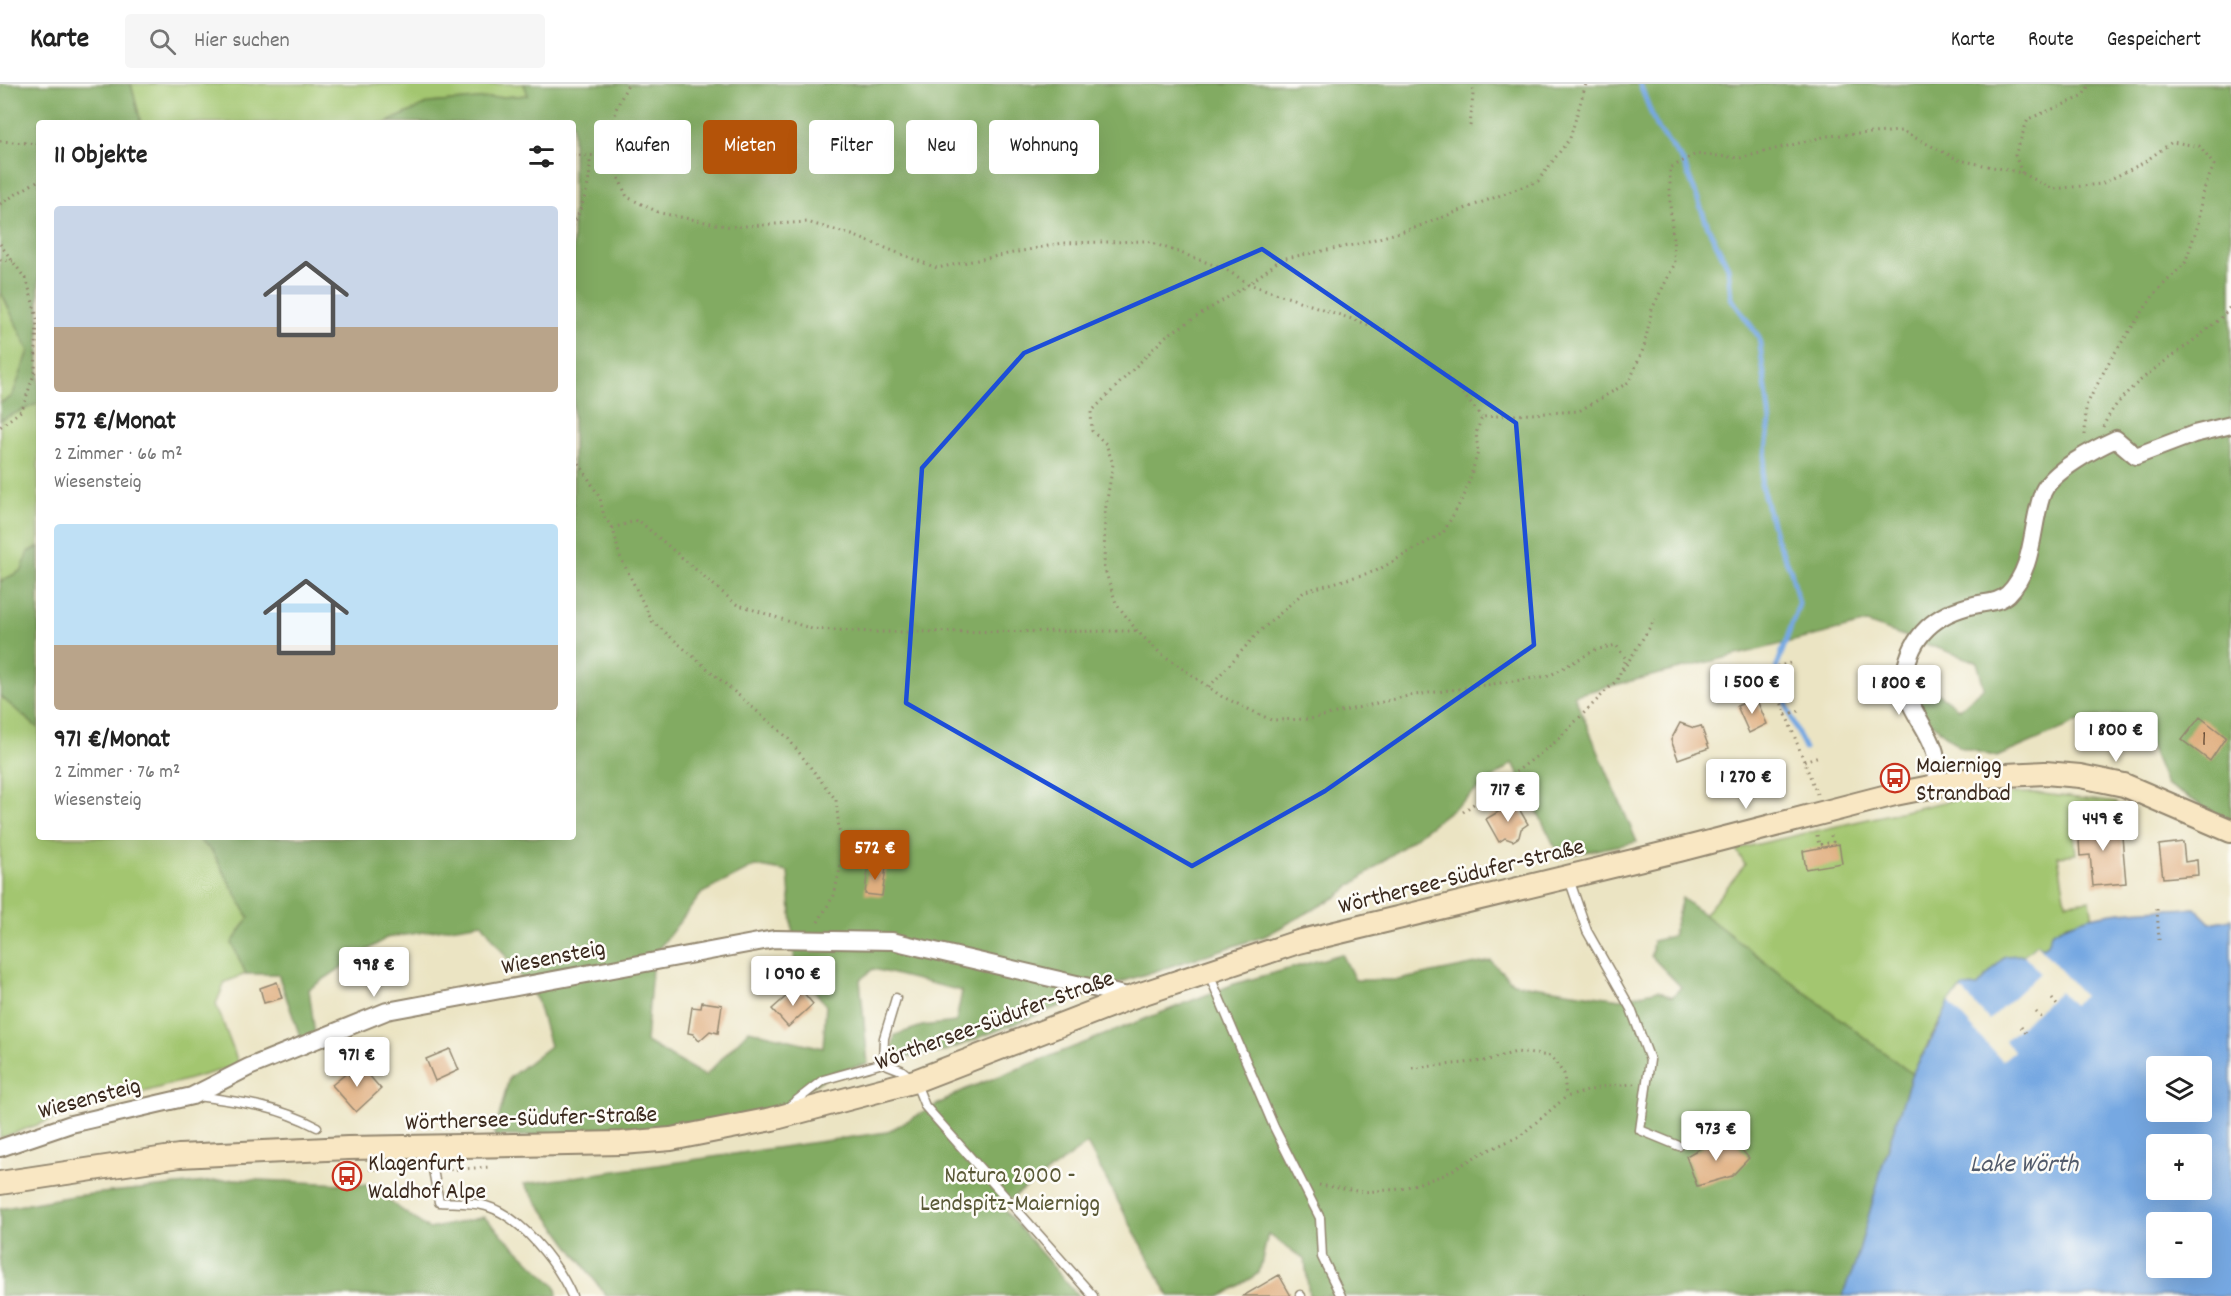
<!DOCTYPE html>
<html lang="de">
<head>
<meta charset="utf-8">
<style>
	:root { --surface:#fff; --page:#f6f6f6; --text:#222; --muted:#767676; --line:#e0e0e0; --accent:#b45309 }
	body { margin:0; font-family:Dekko,sans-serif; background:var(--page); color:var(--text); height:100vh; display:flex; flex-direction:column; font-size:22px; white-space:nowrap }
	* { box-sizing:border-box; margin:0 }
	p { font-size:20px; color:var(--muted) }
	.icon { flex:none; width:33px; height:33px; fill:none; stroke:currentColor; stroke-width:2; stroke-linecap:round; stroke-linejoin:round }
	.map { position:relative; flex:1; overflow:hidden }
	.sheet { position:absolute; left:36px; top:36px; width:540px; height:720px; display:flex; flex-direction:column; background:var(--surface); border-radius:6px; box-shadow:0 6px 24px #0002 }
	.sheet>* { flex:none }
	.guide { position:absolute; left:594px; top:36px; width:570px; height:54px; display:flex; gap:12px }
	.fabs { position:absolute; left:2146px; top:972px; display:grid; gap:12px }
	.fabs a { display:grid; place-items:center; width:66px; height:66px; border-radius:6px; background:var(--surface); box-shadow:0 6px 24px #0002; font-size:30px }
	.price { position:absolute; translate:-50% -51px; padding:0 14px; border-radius:6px; background:#fff; color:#222; font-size:20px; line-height:39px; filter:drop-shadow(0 2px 3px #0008) }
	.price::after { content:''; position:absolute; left:50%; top:36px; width:18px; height:14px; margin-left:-9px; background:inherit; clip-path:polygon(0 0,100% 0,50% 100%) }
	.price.selected { background:var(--accent); color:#fff }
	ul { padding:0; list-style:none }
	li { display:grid; align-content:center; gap:12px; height:318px; padding:0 18px }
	li span { display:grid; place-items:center; height:186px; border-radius:6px; color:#555 }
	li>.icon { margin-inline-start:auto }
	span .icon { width:108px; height:108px; fill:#fffc; stroke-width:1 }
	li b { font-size:26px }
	h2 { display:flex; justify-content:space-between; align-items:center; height:72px; padding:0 18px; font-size:26px }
	.pill { padding:0 21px; border-radius:6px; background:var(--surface); box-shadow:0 6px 24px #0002; font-size:21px; line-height:54px }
	.pill.selected { background:var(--accent); color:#fff }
	header { display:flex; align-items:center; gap:36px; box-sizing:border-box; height:84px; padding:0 30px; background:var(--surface); border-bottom:2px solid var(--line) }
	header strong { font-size:28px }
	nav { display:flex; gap:33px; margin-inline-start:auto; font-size:21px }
	.search { width:420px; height:54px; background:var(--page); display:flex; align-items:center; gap:15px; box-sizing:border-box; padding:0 21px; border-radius:6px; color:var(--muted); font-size:22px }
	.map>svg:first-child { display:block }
	.green { fill:#a3c670; stroke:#6f7847; stroke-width:1.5 }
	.forest { fill:#82ab62; stroke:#5e6a40; stroke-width:1.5; fill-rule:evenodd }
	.water { fill:#76a8e2; stroke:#586980; stroke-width:1.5; fill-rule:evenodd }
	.pier { fill:#ebe4c3 }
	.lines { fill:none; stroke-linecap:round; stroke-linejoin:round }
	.stream { stroke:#76a8e2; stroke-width:5 }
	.building { fill:#e0af80 }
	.service-casing { stroke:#938770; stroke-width:11 }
	.minor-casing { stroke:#938770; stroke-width:20 }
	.secondary-casing { stroke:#938770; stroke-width:26 }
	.path { stroke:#938770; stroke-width:3; stroke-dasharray:1.5 4.5; stroke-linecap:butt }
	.service { stroke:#fff; stroke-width:8 }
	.minor { stroke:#fff; stroke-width:16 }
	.secondary { stroke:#f9e7c3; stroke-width:22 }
	.marked { fill:none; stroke:#1d4ed8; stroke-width:4.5; stroke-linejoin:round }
	.labels { text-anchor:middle; stroke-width:5; stroke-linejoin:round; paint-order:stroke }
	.number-label { font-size:21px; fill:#644b36 }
	.poi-label { font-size:24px; fill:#3b2a1e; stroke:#fdfcf7; text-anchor:start }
	.street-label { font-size:24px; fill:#3b2a1e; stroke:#fdfcf7 }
	.park-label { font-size:24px; fill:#5a5937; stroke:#fdfcf7 }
	.water-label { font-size:26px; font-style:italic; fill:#535c6c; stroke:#fdfcf7 }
</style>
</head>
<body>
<header>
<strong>Karte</strong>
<div class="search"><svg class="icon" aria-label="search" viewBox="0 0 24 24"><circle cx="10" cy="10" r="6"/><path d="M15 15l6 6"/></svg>Hier suchen</div>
<nav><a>Karte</a><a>Route</a><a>Gespeichert</a></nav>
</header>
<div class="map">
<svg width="2231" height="1212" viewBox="0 0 2231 1212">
	<rect width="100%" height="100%" fill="#fdfcf7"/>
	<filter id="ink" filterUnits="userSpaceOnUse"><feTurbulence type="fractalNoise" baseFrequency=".0167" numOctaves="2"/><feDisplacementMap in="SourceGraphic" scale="12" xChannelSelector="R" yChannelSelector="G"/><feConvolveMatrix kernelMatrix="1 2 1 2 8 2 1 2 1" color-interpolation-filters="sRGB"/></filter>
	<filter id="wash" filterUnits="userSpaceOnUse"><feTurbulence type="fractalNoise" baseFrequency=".008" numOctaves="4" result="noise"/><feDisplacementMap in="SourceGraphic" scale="24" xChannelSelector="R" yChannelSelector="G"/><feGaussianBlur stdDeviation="1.35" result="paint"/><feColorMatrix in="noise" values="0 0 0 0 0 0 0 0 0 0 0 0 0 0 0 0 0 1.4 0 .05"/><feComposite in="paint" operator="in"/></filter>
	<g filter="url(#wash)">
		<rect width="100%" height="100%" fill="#ebe4c3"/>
		<!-- green -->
		<path class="green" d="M131,0H524L529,11L429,19L386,39H141Z
			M0,206L29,267L12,313L0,319Z
			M38,319L39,463L28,468L23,486L0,498V336Z
			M0,612L39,645V753H195L212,767L249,834L232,859L246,890L225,898L216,920L239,981L77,1027L0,1054Z
			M2035,709L2117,719L2116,730L2072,734L2076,770L2058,772L2066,819L2090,816L2093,835L2066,840L2043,864L2037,860L2024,871L2005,872L1978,902C1974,902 1967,902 1964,904C1951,910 1922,973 1912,990L1704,831L1745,781L1736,765L1979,710Z"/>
		<!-- forest -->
		<path class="forest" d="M0,0H131L141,39H39V319L0,336V319L12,313L29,267L0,206Z
			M524,0H2231V736L2224,735L2166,700L2144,647L2122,631L2087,634L1997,673L1960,663L1925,633L1916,605L1917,594L1959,625L1984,603L1977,578L1867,539L1574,611L1637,758L1560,773L1513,679L1336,813L1265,852L1121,898L943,968L897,974L892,967L895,951L922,942L956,938L962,907L873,885L860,896L868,980L834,988L775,1027L639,1052H494L509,994L550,962L537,916L482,839L386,854L309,905L315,951L302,958L278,890H246L232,859L249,834L212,767L195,753H573V39H386L429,19L528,11ZM755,782L788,788L795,882L826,921L823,964L749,946L705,992L646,958L653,872L702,809Z
			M39,463V645L0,612V498L22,486L28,468Z
			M1682,814L1912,990L1886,1069L1855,1181L1842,1212H1309L1305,1176L1268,1150L1259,1189L1222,1212H1169L1087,1060L1001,1122L1078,1212H606L524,1100L887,1048L964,1006L1234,900L1342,870L1355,896H1398L1491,877L1513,899L1620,915L1658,906L1672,913L1681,903L1651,872L1653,857L1672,852Z
			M235,1095L366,1101L429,1145L484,1133L556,1203L557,1212H0V1125L73,1112Z"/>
		<!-- water -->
		<path class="water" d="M2195,824L2210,839L2231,835V1212H1842L1855,1181L1886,1069L1912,990L1938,944L1949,918L1964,903L1978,902L2005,872L2024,871L2037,860L2043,863L2048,860L2051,849C2092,824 2148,826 2195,824ZM2157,982H2202V1028H2157ZM2157,1060H2202V1106H2157ZM2157,1138H2202V1184H2157Z"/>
		<!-- pier -->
		<path class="pier" d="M2037,860L2084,912L2073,921L2060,907L2005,957L2014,967L2002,977L1949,918L1962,906L1989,936L2040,889L2024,871Z"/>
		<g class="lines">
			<!-- stream -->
			<path class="stream" d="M1640,0L1656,42L1684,79L1709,145L1728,183L1731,214L1759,253L1770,337L1761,400L1776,454L1791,487L1799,520L1776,585L1789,628L1805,665"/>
		</g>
		<g id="blocks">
			<!-- building -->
			<path class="building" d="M1756,614L1767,640L1749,649L1737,622Z
				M2200,633L2226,653L2210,677L2182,656Z
				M1680,639L1694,644L1701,642L1709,664L1678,675L1671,656Z
				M1515,718L1528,740L1521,745L1519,753L1513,757L1505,754L1499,758L1486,735Z
				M2104,736L2105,742L2121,741L2126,799L2093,802L2090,771L2080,772L2078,738Z
				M2183,758L2185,778L2197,776L2198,791L2163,794L2159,761Z
				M1839,760L1842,779L1806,785L1803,767Z
				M868,782L886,784L882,812L865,810Z
				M277,898L282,914L264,919L260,904Z
				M798,902L813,920L788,943L772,925Z
				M702,918L722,921L718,949L710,947L699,957L693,950L688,949L692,923L701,924Z
				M450,965L459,986L435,997L426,975Z
				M361,982L381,1005L356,1028L332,1001L347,989L350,992Z
				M1733,1056L1749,1074L1732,1092L1697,1102L1686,1072L1708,1060Z
				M1279,1191L1291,1212H1243Z"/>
		</g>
	</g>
	<g filter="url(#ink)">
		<use href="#blocks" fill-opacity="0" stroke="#938770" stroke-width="1.5"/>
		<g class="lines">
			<!-- service casing -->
			<g class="service-casing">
				<path id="service" d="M1568,792L1587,847L1631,925L1650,976L1640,1046L1679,1062
					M1209,890L1274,1043L1320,1134L1322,1173L1341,1212
					M883,979L884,954L896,914
					M197,1012C242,1018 277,1022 317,1043
					M787,1024L823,996L883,979L901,986L915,997L925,1022L1093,1212
					M429,1064L439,1118C454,1119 472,1118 486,1122C521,1132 558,1180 572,1212
					M1300,1211L1301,1212"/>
			</g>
			<!-- minor casing -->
			<g class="minor-casing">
				<path id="minor" d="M1937,701C1936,690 1938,675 1934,665C1927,641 1900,616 1905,589C1911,551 1936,529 1974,521C1986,518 1998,519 2008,510C2036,482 2030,442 2043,408C2052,387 2096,364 2116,355L2136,372L2194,350L2231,341
					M0,1064L71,1040L192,1012L249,983L387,927L774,855L892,857L1132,913"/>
			</g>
			<!-- secondary casing -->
			<g class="secondary-casing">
				<path id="secondary" d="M0,1099L179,1072L348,1064L622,1059L671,1055L772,1035L915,997L1132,913L1298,858L1679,766L1895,710L1986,692L2045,689L2080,692L2124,701L2231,747"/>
			</g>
			<!-- path -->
			<path class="path" d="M1470,42L1474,0
				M0,57L39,60
				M573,71L609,72L627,113L660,129L731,143L807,138L852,151L937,184L1063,159L1147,157L1225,185L1249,200L1384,246L1446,290L1482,333
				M609,72L616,25L628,0
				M2022,89L2015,71L2028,35L2082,13L2090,0
				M0,120L39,96
				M573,142C584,118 591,99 590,73
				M0,160L27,197L37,234L35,287L22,326L0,343
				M0,176L13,177
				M2103,343C2121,301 2171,276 2205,247C2215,239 2224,232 2231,221
				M573,369L600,414L604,433L613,444
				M1790,579L1768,585L1817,710
				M1623,586L1655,535
				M1209,603L1257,550L1305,507L1376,487L1443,449L1465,410L1478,368L1476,349L1482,333L1579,327L1629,298L1644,263L1652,225L1675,179L1670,120V84L1696,70L1740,74L1827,52L1902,47L1959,76L2022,89L2053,105L2101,100L2143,79L2172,58L2199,62L2214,81L2202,110L2198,141L2185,179L2155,209L2110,276L2086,322L2085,351
				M1786,631L1801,626
				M1804,677L1819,672
				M1463,728L1554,659L1617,596L1626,575L1616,561L1595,566L1549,592L1408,612L1310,635L1271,636L1221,612L1159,568L1137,547L1116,519L1104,483L1105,428L1113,380L1106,360L1092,347L1091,328L1166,252L1249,200L1281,175L1358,160L1414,144L1538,97L1570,54L1586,0
				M1817,751L1819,761L1833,758L1830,749
				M2157,825L2159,856
				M818,838L834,811L842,775L836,716L787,653L652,537L619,470L613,444L638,436L736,520L812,545L877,548L1137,547
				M2052,915L2057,921
				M2036,928L2042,934
				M2021,943L2026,949
				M1412,984L1485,977L1516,968L1551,972L1564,990L1566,1013
				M369,1085L422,1086
				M444,1086L491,1083
				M1319,1101L1363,1108L1401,1105L1444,1091L1480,1070L1520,1052L1566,1013L1606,1002L1635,1000
				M1577,1212H1587"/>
			<!-- service -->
			<use href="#service" class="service"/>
			<!-- minor -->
			<use href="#minor" class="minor"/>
			<!-- secondary -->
			<use href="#secondary" class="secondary"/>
		</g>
	</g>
	<!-- marked area -->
	<path class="marked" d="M1262,165L1516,339L1534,561L1325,707L1192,782L906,619L922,384L1024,269Z"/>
	<!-- icons -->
	<defs>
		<g id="bus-ring" transform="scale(1.5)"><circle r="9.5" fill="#fdfcf7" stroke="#c8321e" stroke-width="1.5"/><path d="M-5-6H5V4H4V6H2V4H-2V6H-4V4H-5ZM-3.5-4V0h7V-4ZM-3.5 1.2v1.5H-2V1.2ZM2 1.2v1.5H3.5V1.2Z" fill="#c8321e"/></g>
	</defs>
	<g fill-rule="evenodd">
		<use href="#bus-ring" x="1895" y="694"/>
		<use href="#bus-ring" x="347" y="1092"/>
	</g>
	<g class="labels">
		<!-- number labels -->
		<g class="number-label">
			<text x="2204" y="661">1</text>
		</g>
		<!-- poi labels -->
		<g class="poi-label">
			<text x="1916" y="688">Maiernigg<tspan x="1916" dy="28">Strandbad</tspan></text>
			<text x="368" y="1086">Klagenfurt<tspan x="368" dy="28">Waldhof Alpe</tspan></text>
		</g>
		<!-- street labels -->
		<g class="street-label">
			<text transform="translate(1461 791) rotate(-14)" y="8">Wörthersee-Südufer-Straße</text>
			<text transform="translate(553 872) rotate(-11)" y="8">Wiesensteig</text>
			<text transform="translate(994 935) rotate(-20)" y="8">Wörthersee-Südufer-Straße</text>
			<text transform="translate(89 1013) rotate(-15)" y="8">Wiesensteig</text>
			<text transform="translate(531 1033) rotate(-2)" y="8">Wörthersee-Südufer-Straße</text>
		</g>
		<!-- park labels -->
		<g class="park-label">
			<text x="1010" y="1098">Natura 2000 -<tspan x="1010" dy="28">Lendspitz-Maiernigg</tspan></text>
		</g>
		<!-- water labels -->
		<g class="water-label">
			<text x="2024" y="1087">Lake Wörth</text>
		</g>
	</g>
</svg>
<div class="fabs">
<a><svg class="icon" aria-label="layers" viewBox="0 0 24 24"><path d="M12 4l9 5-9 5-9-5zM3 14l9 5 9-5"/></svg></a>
<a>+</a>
<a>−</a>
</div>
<b class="price" style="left:1752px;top:631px">1 500 €</b>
<b class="price" style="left:1899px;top:632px">1 800 €</b>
<b class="price" style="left:2116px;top:679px">1 800 €</b>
<b class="price" style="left:1746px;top:726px">1 270 €</b>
<b class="price" style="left:1508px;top:739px">717 €</b>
<b class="price" style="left:2103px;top:768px">449 €</b>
<b class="price selected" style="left:875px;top:797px">572 €</b>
<b class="price" style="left:374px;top:914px">998 €</b>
<b class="price" style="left:793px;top:923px">1 090 €</b>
<b class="price" style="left:357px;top:1004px">971 €</b>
<b class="price" style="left:1716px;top:1078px">973 €</b>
<div class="guide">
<a class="pill">Kaufen</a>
<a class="pill selected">Mieten</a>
<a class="pill">Filter</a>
<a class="pill">Neu</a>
<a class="pill">Wohnung</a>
</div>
<section class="sheet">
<h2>11 Objekte<svg class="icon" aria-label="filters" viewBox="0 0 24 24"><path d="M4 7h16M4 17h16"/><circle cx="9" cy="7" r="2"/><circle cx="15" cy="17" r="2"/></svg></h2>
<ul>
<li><span style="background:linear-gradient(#c9d6e8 65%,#b9a48a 0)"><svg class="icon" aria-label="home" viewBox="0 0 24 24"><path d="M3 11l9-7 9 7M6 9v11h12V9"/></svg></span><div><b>572 €/Monat</b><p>2 Zimmer · 66 m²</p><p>Wiesensteig</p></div></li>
<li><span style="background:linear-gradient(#bfe0f5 65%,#b9a48a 0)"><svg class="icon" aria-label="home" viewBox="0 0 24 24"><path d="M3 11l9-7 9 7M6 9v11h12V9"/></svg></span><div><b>971 €/Monat</b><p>2 Zimmer · 76 m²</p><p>Wiesensteig</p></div></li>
</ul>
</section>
</div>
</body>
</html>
